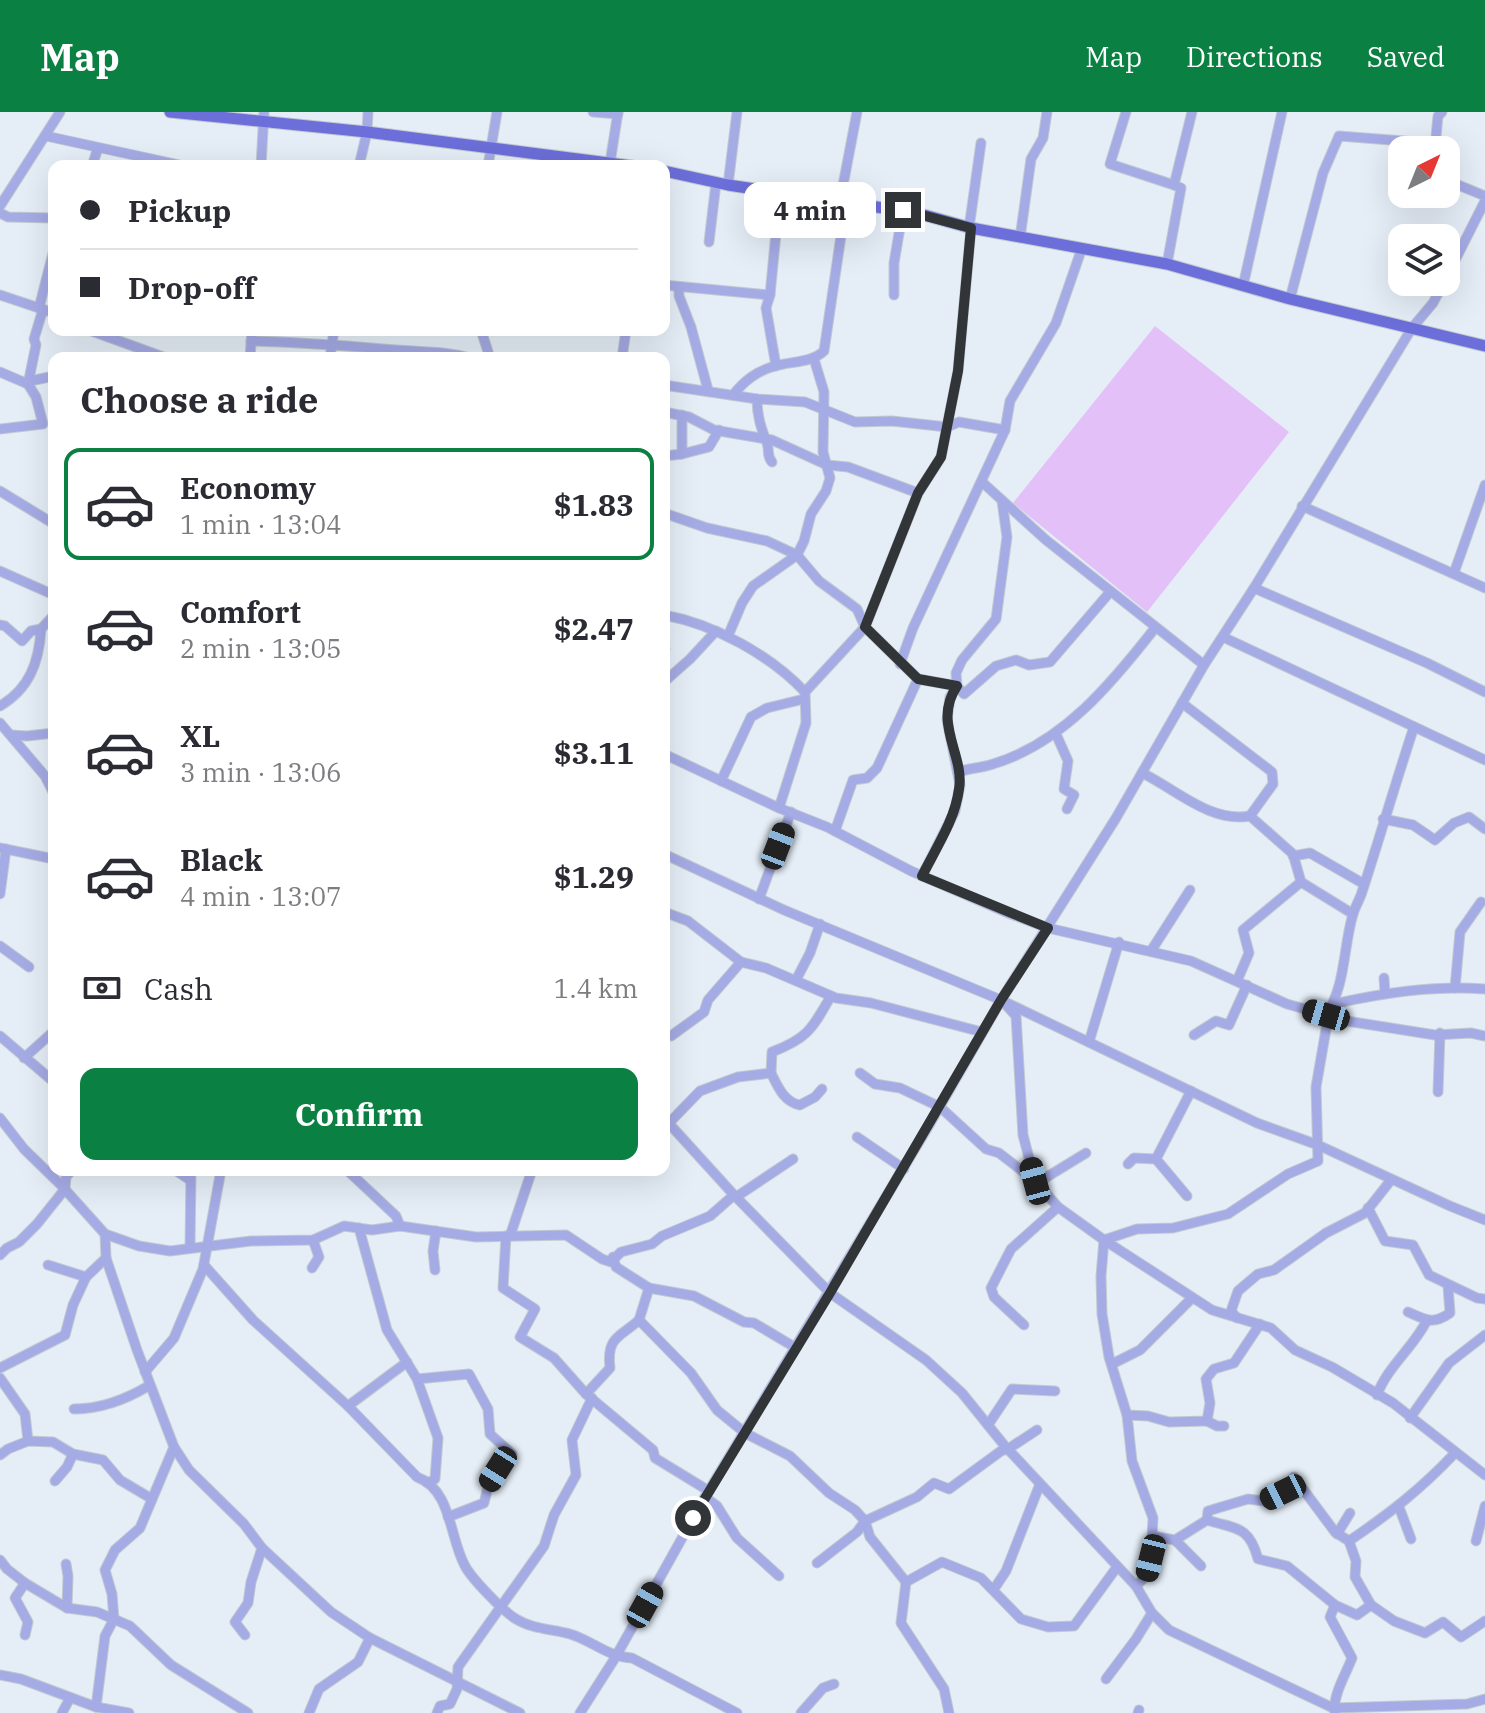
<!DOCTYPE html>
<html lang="en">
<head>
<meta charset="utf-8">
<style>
	:root { --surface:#fff; --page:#f7f7f7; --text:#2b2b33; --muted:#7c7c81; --line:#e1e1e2; --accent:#0b8043 }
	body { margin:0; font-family:"IBM Plex Serif",serif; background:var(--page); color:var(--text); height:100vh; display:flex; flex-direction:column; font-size:30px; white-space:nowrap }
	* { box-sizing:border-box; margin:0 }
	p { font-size:26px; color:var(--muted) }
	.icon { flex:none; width:44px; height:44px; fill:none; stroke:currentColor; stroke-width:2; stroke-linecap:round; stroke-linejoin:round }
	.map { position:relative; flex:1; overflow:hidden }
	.sheet { position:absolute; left:48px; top:240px; width:622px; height:824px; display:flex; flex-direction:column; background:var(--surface); border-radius:16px; box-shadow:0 8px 32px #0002 }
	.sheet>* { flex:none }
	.banner { position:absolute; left:48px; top:48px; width:622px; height:176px; border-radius:16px; box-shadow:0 8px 32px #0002; display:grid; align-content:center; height:176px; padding:0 32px; background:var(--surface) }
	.needle { width:52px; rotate:43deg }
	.controls { position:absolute; left:1388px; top:24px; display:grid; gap:16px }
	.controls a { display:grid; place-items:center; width:72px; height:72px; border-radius:16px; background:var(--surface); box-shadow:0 8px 32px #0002; font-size:40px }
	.end { position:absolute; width:36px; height:36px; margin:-18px; border:10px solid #313538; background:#fff; box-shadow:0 0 0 4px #fff }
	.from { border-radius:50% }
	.bubble { position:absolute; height:56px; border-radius:16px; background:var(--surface); box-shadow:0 8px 32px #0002; font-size:26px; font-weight:700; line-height:56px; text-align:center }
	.car { position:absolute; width:24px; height:48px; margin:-24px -12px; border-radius:10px; box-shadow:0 0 6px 2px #0007; background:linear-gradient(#222 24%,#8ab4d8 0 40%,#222 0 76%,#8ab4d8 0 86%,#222 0) }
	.banner b { display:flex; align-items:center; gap:28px; height:76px; font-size:30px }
	.banner b+b { border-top:2px solid var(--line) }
	.banner i { width:20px; height:20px; background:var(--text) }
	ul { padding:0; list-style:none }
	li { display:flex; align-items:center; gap:24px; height:112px; margin:0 16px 12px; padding:0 16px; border:4px solid transparent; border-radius:16px }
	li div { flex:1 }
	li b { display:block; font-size:30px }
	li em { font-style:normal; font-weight:700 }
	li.active { border-color:var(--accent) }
	li>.icon { width:72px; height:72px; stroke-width:1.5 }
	h2 { padding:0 32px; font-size:36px; line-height:96px }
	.pay { display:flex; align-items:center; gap:20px; height:88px; padding:0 32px; font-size:30px }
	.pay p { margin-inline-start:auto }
	.button { display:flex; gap:16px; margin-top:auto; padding:16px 32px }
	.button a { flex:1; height:92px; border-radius:16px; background:var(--accent); color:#fff; font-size:32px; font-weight:700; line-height:92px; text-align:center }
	header { display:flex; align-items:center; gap:48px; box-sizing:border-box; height:112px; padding:0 40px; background:var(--accent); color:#fff }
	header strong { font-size:38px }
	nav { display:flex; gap:44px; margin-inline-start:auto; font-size:28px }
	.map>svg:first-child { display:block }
	.green { fill:#e3c0f8 }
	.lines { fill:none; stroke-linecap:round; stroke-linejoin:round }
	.minor-casing { stroke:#c1c9d1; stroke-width:11 }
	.major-casing { stroke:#c1c9d1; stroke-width:13 }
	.minor { stroke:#a5abe5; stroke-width:9 }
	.major { stroke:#6c6ed9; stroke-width:11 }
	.route { stroke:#313538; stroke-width:10 }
</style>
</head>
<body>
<header>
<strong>Map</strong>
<nav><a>Map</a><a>Directions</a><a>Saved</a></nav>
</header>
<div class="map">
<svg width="1485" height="1601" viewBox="0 0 1485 1601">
	<rect width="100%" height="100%" fill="#e5eef7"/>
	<path class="green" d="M1155,214L1289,320L1147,500L1013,391Z"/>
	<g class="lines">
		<g class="minor-casing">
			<g id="minor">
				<path d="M593,0L618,2"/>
				<path d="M1126,0L1110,52L1174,73"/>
				<path d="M46,24L184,54"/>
				<path d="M1435,35L1438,4L1442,0"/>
				<path d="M610,51L618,0"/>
				<path d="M92,54L98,36"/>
				<path d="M261,54L264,0"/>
				<path d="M359,54L367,20L368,0"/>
				<path d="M488,54L497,0"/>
				<path d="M1446,68L1485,84"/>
				<path d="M728,73L737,0"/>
				<path d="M840,89L857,0"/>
				<path d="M0,94L60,0"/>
				<path d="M0,101L8,105L54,106"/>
				<path d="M969,116L981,31"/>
				<path d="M1020,126L1031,47L1043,26L1047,0"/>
				<path d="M709,130L716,71"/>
				<path d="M1167,152L1181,76L1174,73L1192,0"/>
				<path d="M1446,166L1485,89"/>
				<path d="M664,173L770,183"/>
				<path d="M1243,174L1282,0"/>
				<path d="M679,175V184L691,215L708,278"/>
				<path d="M0,183L54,201"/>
				<path d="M894,183V151L903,98"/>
				<path d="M1290,187L1323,61L1339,24L1404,29L1435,35V38"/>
				<path d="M39,196L54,137"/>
				<path d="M89,218L166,246"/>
				<path d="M481,218L490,246"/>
				<path d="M251,229C300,230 347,234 396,238C422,240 444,239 470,246"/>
				<path d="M250,246L252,218"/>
				<path d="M330,246L334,218"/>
				<path d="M622,246L626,218"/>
				<path d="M776,254L766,196L770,183L780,80"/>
				<path d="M0,260L28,272"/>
				<path d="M30,269L54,264"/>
				<path d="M664,273L757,287L805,290L855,310L892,309L947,315L959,310L1005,318"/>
				<path d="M733,283C745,268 757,259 775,254C792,249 811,251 824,239L846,90"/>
				<path d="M757,287C757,304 761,316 767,331C770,339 766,343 772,350"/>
				<path d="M664,300L689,305L714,318L772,328L827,353L848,355L918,381"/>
				<path d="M682,303V342L709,335L719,318"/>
				<path d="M0,317L43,312L36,285L28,272L36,233L34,227L43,197"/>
				<path d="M664,344L682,342"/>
				<path d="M982,370L1046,428L1204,553"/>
				<path d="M0,379L54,412"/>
				<path d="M1302,394L1485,476"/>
				<path d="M664,401L707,416L767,429L797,443L819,469L857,497L865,515L918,567L877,656L867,666L853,668L835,719"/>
				<path d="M0,459L54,483"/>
				<path d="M1454,461L1485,373"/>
				<path d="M1254,476L1427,551L1485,580"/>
				<path d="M664,503C714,512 770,543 805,580"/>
				<path d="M0,513L5,514L22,529L31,519L41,517"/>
				<path d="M728,524L742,491L753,474L797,443L804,429L811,402L826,379L830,366L823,340L824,280L814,247"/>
				<path d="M1223,525L1485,648"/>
				<path d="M664,536L665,537"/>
				<path d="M900,552L913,516L1005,318L1010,289L1056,211L1082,136"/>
				<path d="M918,567L957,574L964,582L996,554L1016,548L1029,553L1050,550L1110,480"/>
				<path d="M664,570L690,547L716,519"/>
				<path d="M1182,591L1272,660L1273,672L1250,704L1293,742L1301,770"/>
				<path d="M0,594C29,577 39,551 41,517L54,503"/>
				<path d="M0,611L45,664L54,682"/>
				<path d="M1056,622L1068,649L1064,677L1074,683L1067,697"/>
				<path d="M11,623L27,624L54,621"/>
				<path d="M664,642L779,696L827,715L911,759L1008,801L1048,816L1191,849L1287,892L1326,903L1328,906L1316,975L1318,1049L1288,1062L1228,1102L1173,1116L1137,1117L1104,1128"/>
				<path d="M958,660C969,656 982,656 993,652C1063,631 1112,571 1155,516"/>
				<path d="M1142,661C1176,677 1210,711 1250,704"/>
				<path d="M721,669L751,605L767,596L804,587"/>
				<path d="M779,696L806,611L805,580L865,515L918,381L941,345L958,259L971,116"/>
				<path d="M1383,707L1413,713L1435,728L1454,711L1469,705L1485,717"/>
				<path d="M0,736L54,747"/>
				<path d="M664,742L784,798L1001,888L1257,1011L1318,1033L1450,1094L1485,1108"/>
				<path d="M1293,744L1310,741L1364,772"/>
				<path d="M922,764L955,699L960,673L947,608L950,585L957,574L956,561L962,548L996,507L1007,425L1002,389"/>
				<path d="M0,782L6,737"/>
				<path d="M759,787L791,700"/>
				<path d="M54,800V804"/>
				<path d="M664,800L688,809L741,850L766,856L836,886L871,891L982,920"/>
				<path d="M0,834L29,855"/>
				<path d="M1151,839L1190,778"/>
				<path d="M1384,866L1385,881"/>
				<path d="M796,868L810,841L820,812"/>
				<path d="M1237,869L1249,841L1243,818L1301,770L1353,802"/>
				<path d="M1455,876L1460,820L1481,790"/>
				<path d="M1333,892C1383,881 1434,873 1485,877"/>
				<path d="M1006,893L1016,904L1023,1023L1035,1069L1058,1095L1104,1128L1212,1198L1271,1216L1295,1238L1332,1255L1393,1291L1485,1363"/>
				<path d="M1326,903C1346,873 1343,836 1353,802C1355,795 1360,787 1362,780C1380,725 1396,669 1414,615"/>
				<path d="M1328,906L1435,923L1471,921L1485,924"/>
				<path d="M1194,923L1216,909L1229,913L1247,873"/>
				<path d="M0,924L54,970"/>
				<path d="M671,924L704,900L708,888L741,850"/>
				<path d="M1089,930L1119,830"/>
				<path d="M24,946L54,919"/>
				<path d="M771,961C778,975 784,990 800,993L815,985L822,977"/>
				<path d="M860,961L875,972L900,976L940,995L986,1037L999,1041L1034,1068"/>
				<path d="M1438,980L1440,921"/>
				<path d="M0,1006L24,1037L61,1073L105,1122L139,1134L170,1139L251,1129L313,1128L344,1114L372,1118L400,1114L476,1125L566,1123L602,1147L611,1150L621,1140L652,1132L662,1124L710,1104L734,1083"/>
				<path d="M664,1006L734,1083L830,1181L926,1248L962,1281L1004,1333L1136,1474L1152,1501L1169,1518L1333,1596L1467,1592L1485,1587"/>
				<path d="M668,1012L700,979L738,965L771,961L772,940C808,926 812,917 831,884"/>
				<path d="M857,1025L904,1057"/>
				<path d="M1128,1052L1134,1046L1156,1047"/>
				<path d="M175,1058L190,1068"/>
				<path d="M347,1058L396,1104L400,1114"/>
				<path d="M1037,1071L1086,1041"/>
				<path d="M1187,1084L1156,1047L1191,979"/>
				<path d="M736,1085L793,1047"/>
				<path d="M1368,1096L1385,1129L1413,1133L1429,1163L1477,1186L1485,1187"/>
				<path d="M359,1116L387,1218L417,1267L438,1326L435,1367L430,1370"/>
				<path d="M105,1122L106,1146L137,1238L174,1335L189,1358L244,1412L262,1436L331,1500L370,1526L520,1601"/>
				<path d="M506,1124L503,1176L535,1197L520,1225L554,1246L586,1282L653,1338L655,1346L709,1379"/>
				<path d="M510,1124L532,1058"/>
				<path d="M1104,1128L1101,1164L1102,1202L1109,1245L1127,1303L1132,1349L1153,1406L1151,1446L1147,1463L1136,1474"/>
				<path d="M190,1136L191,1058"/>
				<path d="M0,1143L7,1136L19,1130L37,1112L65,1077L66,1065L72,1058"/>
				<path d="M613,1145L616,1155L649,1176L694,1184L744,1210L754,1211L796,1236"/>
				<path d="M48,1153L86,1165"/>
				<path d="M204,1153L253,1208L348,1294L417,1365C452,1378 449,1425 465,1454C472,1467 503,1499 516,1507C532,1517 552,1517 570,1522C593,1529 608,1545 632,1546L737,1601"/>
				<path d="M312,1156L319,1145L313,1128"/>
				<path d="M435,1158L433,1139L436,1119"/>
				<path d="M649,1176L639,1208L691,1261L717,1298L745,1321L790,1344L829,1381L855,1398L865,1409L870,1425L906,1470"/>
				<path d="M1408,1200C1426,1208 1433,1213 1450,1201L1448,1174"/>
				<path d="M1237,1206L1231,1199L1238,1179L1258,1162L1274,1158L1326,1121L1365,1101L1391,1068"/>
				<path d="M1024,1213L994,1185L991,1176L1011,1137L1058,1095"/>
				<path d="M1112,1252L1140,1238L1192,1186"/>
				<path d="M0,1256L65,1223L73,1193L86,1165L106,1146"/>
				<path d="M145,1260L174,1226L203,1157L221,1058"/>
				<path d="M0,1266L25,1302L28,1329"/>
				<path d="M417,1267L469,1262L488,1297L490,1322L512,1342L489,1371L484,1391L448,1405"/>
				<path d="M586,1282L610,1256C606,1224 621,1225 639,1208"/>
				<path d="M1377,1283C1387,1255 1414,1235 1427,1208"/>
				<path d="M348,1294L407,1250"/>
				<path d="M74,1297C101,1297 127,1287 150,1273"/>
				<path d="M1127,1303L1148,1304L1169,1310L1207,1309L1210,1291L1206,1267L1214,1257L1234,1251L1260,1212"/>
				<path d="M1410,1306L1449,1251L1485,1223"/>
				<path d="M1207,1309L1217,1314H1224"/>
				<path d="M988,1313L1012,1277L1055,1279"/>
				<path d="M1455,1341C1421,1377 1389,1402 1349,1429L1356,1449L1355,1465L1371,1493L1394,1509L1425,1521L1443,1510L1461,1525L1485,1509"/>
				<path d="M0,1343L8,1337L28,1329L53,1330L73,1342L103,1348L120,1368L152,1387"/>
				<path d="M55,1369L67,1355L73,1342"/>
				<path d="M705,1385L717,1394L737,1426L779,1464"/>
				<path d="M1399,1395L1411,1427"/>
				<path d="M1207,1408C1235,1417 1249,1413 1258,1447L1287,1454L1335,1493L1357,1503L1371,1493"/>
				<path d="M1337,1422L1350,1401"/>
				<path d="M1152,1424L1175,1428L1207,1408L1208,1399L1248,1387L1264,1389L1283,1380L1294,1365L1335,1420L1349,1429"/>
				<path d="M1175,1428L1201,1454"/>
				<path d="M1476,1429L1485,1394"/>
				<path d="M0,1448L7,1457L25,1471L67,1496L97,1500L130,1514L171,1553L248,1601"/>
				<path d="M817,1451L857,1420L865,1409L917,1385L934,1371L949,1377L1001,1339L1008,1337L1037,1318"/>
				<path d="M66,1452L68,1464L67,1496"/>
				<path d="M25,1471L15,1486L28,1510L25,1523"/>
				<path d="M994,1477L1006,1459L1040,1372"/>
				<path d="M245,1523L235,1510L248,1491L251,1470L262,1436"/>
				<path d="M0,1563L21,1567L96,1595L129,1601"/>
				<path d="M1106,1567L1136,1527L1152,1501"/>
				<path d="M96,1595L105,1524L114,1507L112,1482L105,1458L115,1438L140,1416L174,1335"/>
				<path d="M62,1601L70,1586"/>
				<path d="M309,1601L319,1577L358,1550L370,1526"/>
				<path d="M437,1601L440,1594L450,1592L457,1577L458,1555L544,1434L554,1403L576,1363L572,1328L592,1286"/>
				<path d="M580,1601L615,1546L705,1385L928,1015L1001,888L1116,706L1204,553L1254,476L1412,216L1433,191L1444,170"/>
				<path d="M801,1601L823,1576L834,1572"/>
				<path d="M949,1601L944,1577L901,1511L906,1470L942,1450L981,1466L1021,1507L1048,1515L1074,1514L1117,1455"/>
				<path d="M1138,1601L1139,1598"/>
				<path d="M1335,1601C1332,1584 1346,1562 1352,1546L1330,1505L1335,1493"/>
			</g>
		</g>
		<g class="major-casing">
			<g id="major">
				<path d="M170,0L367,20L632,54"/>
				<path d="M664,59L728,73L917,101L971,116L1167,152L1290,187L1485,234"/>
			</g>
		</g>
		<use href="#minor" class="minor"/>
		<use href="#major" class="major"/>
	</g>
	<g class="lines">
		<path class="route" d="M693,1406L830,1181L1001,888L1048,816L922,764C936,736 955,708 959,677C965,643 932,611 957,574L918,567L865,515L918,381L941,345L958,259L971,116L903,98"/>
	</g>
</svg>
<div class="controls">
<a><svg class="needle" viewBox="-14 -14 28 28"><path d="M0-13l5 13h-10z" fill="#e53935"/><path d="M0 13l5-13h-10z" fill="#7c7c81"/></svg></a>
<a><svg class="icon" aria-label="layers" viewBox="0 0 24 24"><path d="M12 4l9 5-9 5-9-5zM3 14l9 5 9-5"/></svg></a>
</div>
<i class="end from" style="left:693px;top:1406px"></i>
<i class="end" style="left:903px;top:98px"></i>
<div class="bubble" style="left:744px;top:70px;width:132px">4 min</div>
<i class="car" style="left:778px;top:734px;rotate:21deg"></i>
<i class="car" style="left:1326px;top:903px;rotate:286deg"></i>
<i class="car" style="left:1035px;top:1069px;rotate:345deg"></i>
<i class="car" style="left:498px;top:1357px;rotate:212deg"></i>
<i class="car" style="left:1283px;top:1380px;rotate:244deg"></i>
<i class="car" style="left:1151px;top:1446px;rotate:194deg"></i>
<i class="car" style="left:645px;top:1493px;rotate:29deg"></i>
<div class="banner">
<b><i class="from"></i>Pickup</b>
<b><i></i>Drop-off</b>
</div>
<section class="sheet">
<h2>Choose a ride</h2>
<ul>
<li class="active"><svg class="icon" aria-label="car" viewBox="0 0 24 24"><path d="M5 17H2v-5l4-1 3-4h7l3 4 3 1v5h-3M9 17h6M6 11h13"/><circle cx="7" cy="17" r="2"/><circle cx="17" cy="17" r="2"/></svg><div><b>Economy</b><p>1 min · 13:04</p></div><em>$1.83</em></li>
<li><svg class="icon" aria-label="car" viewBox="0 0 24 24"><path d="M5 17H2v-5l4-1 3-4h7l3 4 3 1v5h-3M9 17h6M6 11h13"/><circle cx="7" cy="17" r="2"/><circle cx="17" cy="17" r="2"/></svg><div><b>Comfort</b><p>2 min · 13:05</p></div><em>$2.47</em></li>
<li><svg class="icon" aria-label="car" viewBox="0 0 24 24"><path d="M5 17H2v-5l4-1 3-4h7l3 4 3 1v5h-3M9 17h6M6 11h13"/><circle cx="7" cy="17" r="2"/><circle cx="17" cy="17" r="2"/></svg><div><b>XL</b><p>3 min · 13:06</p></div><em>$3.11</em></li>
<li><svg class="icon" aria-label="car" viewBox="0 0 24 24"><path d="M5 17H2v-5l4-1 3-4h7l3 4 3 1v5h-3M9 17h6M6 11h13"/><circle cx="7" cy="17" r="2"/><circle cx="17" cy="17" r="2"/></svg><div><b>Black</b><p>4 min · 13:07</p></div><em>$1.29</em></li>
</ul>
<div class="pay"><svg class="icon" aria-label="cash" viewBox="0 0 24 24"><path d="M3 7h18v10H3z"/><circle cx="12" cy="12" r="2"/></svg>Cash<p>1.4 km</p></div>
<div class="button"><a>Confirm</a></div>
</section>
</div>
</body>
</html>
